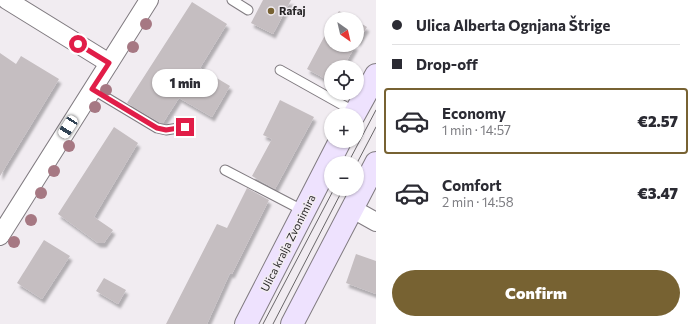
<!DOCTYPE html>
<html lang="en">
<head>
<meta charset="utf-8">
<style>
	:root { --surface:#fff; --page:#f2f2f3; --text:#2b2b33; --muted:#7c7c81; --line:#e1e1e2; --accent:#776232 }
	body { margin:0; font-family:Commissioner,sans-serif; background:var(--page); color:var(--text); height:100vh; display:flex; flex-direction:column; font-size:15px; white-space:nowrap }
	* { box-sizing:border-box; margin:0 }
	p { font-size:13px; color:var(--muted) }
	.icon { flex:none; width:22px; height:22px; fill:none; stroke:currentColor; stroke-width:2; stroke-linecap:round; stroke-linejoin:round }
	.map { position:relative; flex:1; overflow:hidden }
	.details { display:flex; flex-direction:column; background:var(--surface); width:320px }
	.details>* { flex:none }
	.banner { display:grid; align-content:center; height:88px; padding:0 16px; background:var(--surface) }
	.needle { width:26px; rotate:146deg }
	.tools { position:absolute; left:324px; top:12px; display:grid; gap:8px }
	.tools a { display:grid; place-items:center; width:40px; height:40px; border-radius:50%; background:var(--surface); box-shadow:0 1px 3px #0004; font-size:20px }
	.end { position:absolute; width:18px; height:18px; margin:-9px; border:5px solid #e11d48; background:#fff; box-shadow:0 0 0 2px #fff }
	.from { border-radius:50% }
	.bubble { position:absolute; height:28px; border-radius:14px; background:var(--surface); box-shadow:0 1px 3px #0004; font-size:13px; font-weight:800; line-height:28px; text-align:center }
	.car { position:absolute; width:12px; height:24px; margin:-12px -6px; border-radius:5px; box-shadow:0 0 3px 1px #0007; background:linear-gradient(#fff 24%,#345 0 40%,#fff 0 76%,#345 0 86%,#fff 0) }
	.banner b { display:flex; align-items:center; gap:14px; height:38px; font-size:15px }
	.banner b+b { border-top:1px solid var(--line) }
	.banner i { width:10px; height:10px; background:var(--text) }
	ul { padding:0; list-style:none }
	li { display:flex; align-items:center; gap:12px; height:66px; margin:0 8px 6px; padding:0 8px; border:2px solid transparent; border-radius:4px }
	li div { flex:1 }
	li b { display:block; font-size:15px }
	li em { font-style:normal; font-weight:800 }
	li.on { border-color:var(--accent) }
	li>.icon { width:36px; height:36px; stroke-width:1.5 }
	.primary-button { display:flex; gap:8px; margin-top:auto; padding:8px 16px }
	.primary-button a { flex:1; height:46px; border-radius:24px; background:var(--accent); color:#fff; font-size:16px; font-weight:800; line-height:46px; text-align:center }
	main { display:flex; flex:1; min-height:0 }
	.map>svg:first-child { display:block }
	.building { fill:#c5bec1; filter:url(#shadow) }
	.lines { fill:none; stroke-linecap:round; stroke-linejoin:round }
	.service-casing { stroke:#807b80; stroke-width:11 }
	.minor-casing { stroke:#807b80; stroke-width:20 }
	.secondary-casing { stroke:#807b80; stroke-width:24 }
	.service { stroke:#fff; stroke-width:9 }
	.minor { stroke:#fff; stroke-width:18 }
	.secondary { stroke:#eee2fe; stroke-width:22 }
	.tram { stroke:#696669; stroke-width:1 }
	.tree { fill:#a67883 }
	.route { stroke:#e11d48; stroke-width:5 }
	.poi-dot { fill:#776232; stroke:#f1ecf1; stroke-width:1.5 }
	.labels { text-anchor:middle; stroke-width:3; stroke-linejoin:round; paint-order:stroke }
	.poi-label { font-size:11px; font-weight:bold; fill:#252325; stroke:#f1ecf1; text-anchor:start }
	.street-label { font-size:11px; fill:#252325; stroke:#f1ecf1 }
</style>
</head>
<body>
<main>
<div class="map">
<svg width="376" height="324" viewBox="0 0 376 324">
	<defs>
		<filter id="shadow"><feDropShadow dx="2.5" dy="4.5" stdDeviation="1" flood-color="#0004"/></filter>
	</defs>
	<rect width="100%" height="100%" fill="#f1ecf1"/>
	<g class="building">
		<path d="M263,0H291L273,34L251,23Z"/>
		<path d="M192,2L227,24L200,68L230,86L212,117L179,98L163,123L159,122L127,103Z"/>
		<path d="M339,11L353,19H334Z"/>
		<path d="M357,21L367,27L357,43Z"/>
		<path d="M331,24V45H356L343,67H331V82L307,69Z"/>
		<path d="M0,53L16,64L21,56L59,79L0,176Z"/>
		<path d="M280,100L314,117L275,189L252,176L272,139L263,135Z"/>
		<path d="M114,127L138,143L94,217L113,230L104,243H98L58,214Z"/>
		<path d="M247,188L269,200L232,274L230,273L207,324H166L217,224L227,228Z"/>
		<path d="M44,240L70,256L42,299L17,283Z"/>
		<path d="M356,254L376,261V294L346,283Z"/>
		<path d="M104,278L126,290L118,304L96,291Z"/>
	</g>
	<g class="lines">
		<g class="service-casing">
			<g id="service">
				<path d="M232,0L248,10"/>
				<path d="M280,70L355,112"/>
				<path d="M92,89L157,128L166,130L185,127"/>
				<path d="M225,170L304,211"/>
			</g>
		</g>
		<g class="minor-casing">
			<g id="minor">
				<path d="M7,0L109,63"/>
				<path d="M351,208L376,222"/>
				<path d="M0,236L149,0"/>
			</g>
		</g>
		<g class="secondary-casing">
			<g id="secondary">
				<path d="M354,115L376,75"/>
				<path d="M246,324L340,141"/>
				<path d="M292,324L376,163"/>
			</g>
		</g>
		<use href="#service" class="service"/>
		<use href="#minor" class="minor"/>
		<use href="#secondary" class="secondary"/>
		<g class="tram">
			<path d="M348,163L376,110"/>
			<path d="M357,163L376,127"/>
			<path d="M263,324L334,189"/>
			<path d="M273,324L343,189"/>
		</g>
	</g>
	<g class="tree">
		<circle cx="146" cy="24" r="6"/>
		<circle cx="133" cy="47" r="6"/>
		<circle cx="106" cy="90" r="6"/>
		<circle cx="95" cy="107" r="6"/>
		<circle cx="69" cy="146" r="6"/>
		<circle cx="54" cy="171" r="6"/>
		<circle cx="41" cy="193" r="6"/>
		<circle cx="31" cy="220" r="6"/>
		<circle cx="14" cy="242" r="6"/>
	</g>
	<g class="lines">
		<path class="route" d="M78,44L109,63L92,89L157,128L166,130L185,127"/>
	</g>
	<circle class="poi-dot" cx="271" cy="11" r="4"/>
	<g class="labels">
		<g class="poi-label">
			<text x="279" y="15">Rafaj</text>
		</g>
		<g class="street-label">
			<text transform="translate(288 243) rotate(-63)" y="4">Ulica kralja Zvonimira</text>
		</g>
	</g>
</svg>
<div class="tools">
<a><svg class="needle" viewBox="-14 -14 28 28"><path d="M0-13l5 13h-10z" fill="#e53935"/><path d="M0 13l5-13h-10z" fill="#7c7c81"/></svg></a>
<a><svg class="icon" aria-label="locate" viewBox="0 0 24 24"><circle cx="12" cy="12" r="6"/><path d="M12 2v4M12 18v4M2 12h4M18 12h4"/></svg></a>
<a>+</a>
<a>−</a>
</div>
<i class="end from" style="left:78px;top:44px"></i>
<i class="end" style="left:185px;top:127px"></i>
<div class="bubble" style="left:152px;top:69px;width:66px">1 min</div>
<i class="car" style="left:68px;top:127px;rotate:213deg"></i>
</div>
<section class="details">
<div class="banner">
<b><i class="from"></i>Ulica Alberta Ognjana Štrige</b>
<b><i></i>Drop-off</b>
</div>
<ul>
<li class="on"><svg class="icon" aria-label="car" viewBox="0 0 24 24"><path d="M5 17H2v-5l4-1 3-4h7l3 4 3 1v5h-3M9 17h6M6 11h13"/><circle cx="7" cy="17" r="2"/><circle cx="17" cy="17" r="2"/></svg><div><b>Economy</b><p>1 min · 14:57</p></div><em>€2.57</em></li>
<li><svg class="icon" aria-label="car" viewBox="0 0 24 24"><path d="M5 17H2v-5l4-1 3-4h7l3 4 3 1v5h-3M9 17h6M6 11h13"/><circle cx="7" cy="17" r="2"/><circle cx="17" cy="17" r="2"/></svg><div><b>Comfort</b><p>2 min · 14:58</p></div><em>€3.47</em></li>
</ul>
<div class="primary-button"><a>Confirm</a></div>
</section>
</main>
</body>
</html>
